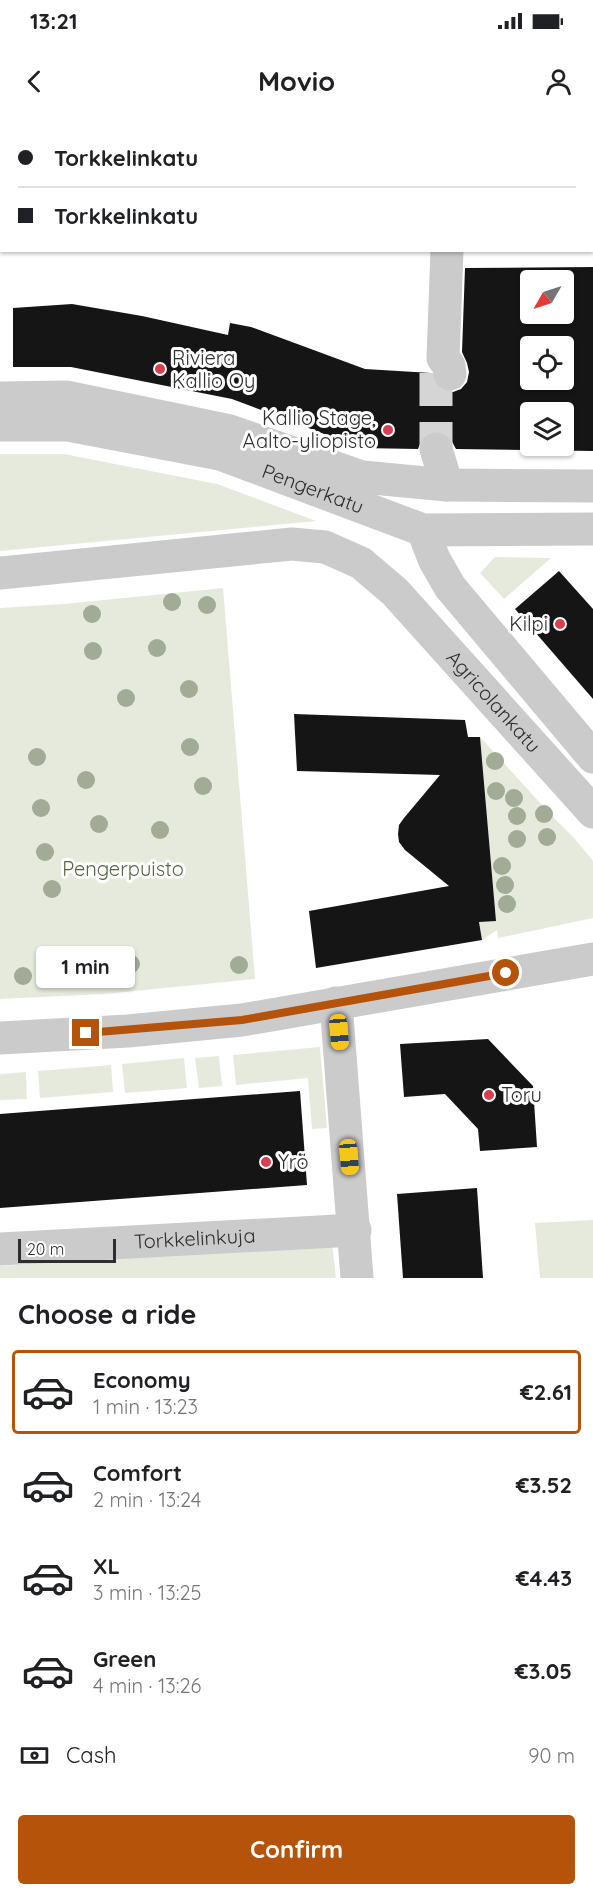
<!DOCTYPE html>
<html lang="en">
<head>
<meta charset="utf-8">
<style>
	:root { --surface:#fff; --page:#f6f6f6; --text:#202124; --muted:#757577; --line:#e0e0e0; --accent:#b45309 }
	body { margin:0; font-family:Quicksand,sans-serif; background:var(--page); color:var(--text); height:100vh; display:flex; flex-direction:column; font-size:22px; white-space:nowrap }
	* { box-sizing:border-box; margin:0 }
	p { font-size:20px; color:var(--muted) }
	.icon { flex:none; width:33px; height:33px; fill:none; stroke:currentColor; stroke-width:2; stroke-linecap:round; stroke-linejoin:round }
	.map { position:relative; height:1158px; overflow:hidden }
	.details { display:flex; flex-direction:column; background:var(--surface); flex:1 }
	.details>* { flex:none }
	.hud { position:absolute; left:0px; top:0px; width:594px; height:132px; box-shadow:0 2px 4px #0004; display:grid; align-content:center; height:132px; padding:0 18px; background:var(--surface) }
	.needle { width:39px; rotate:231deg }
	.tools { position:absolute; left:520px; top:150px; display:grid; gap:12px }
	.tools a { display:grid; place-items:center; width:54px; height:54px; border-radius:6px; background:var(--surface); box-shadow:0 2px 4px #0004; font-size:30px }
	.scale { position:absolute; left:18px; bottom:15px; width:98px; box-sizing:border-box; padding-left:6px; border:3px solid #2e2e2e; border-top:0; font-size:16px; line-height:21px; white-space:nowrap; color:#2e2e2e; -webkit-text-stroke:4px #fff; paint-order:stroke }
	.end { position:absolute; width:27px; height:27px; margin:-14px; border:8px solid #b45309; background:#fff; box-shadow:0 0 0 3px #fff }
	.from { border-radius:50% }
	.bubble { position:absolute; height:42px; border-radius:6px; background:var(--surface); box-shadow:0 2px 4px #0004; font-size:20px; font-weight:800; line-height:42px; text-align:center }
	.car { position:absolute; width:18px; height:36px; margin:-18px -9px; border-radius:8px; box-shadow:0 0 4px 2px #0007; background:linear-gradient(#f5c518 24%,#345 0 40%,#f5c518 0 76%,#345 0 86%,#f5c518 0) }
	.hud b { display:flex; align-items:center; gap:21px; height:57px; font-size:22px }
	.hud b+b { border-top:2px solid var(--line) }
	.hud i { width:15px; height:15px; background:var(--text) }
	ul { padding:0; list-style:none }
	li { display:flex; align-items:center; gap:18px; height:84px; margin:0 12px 9px; padding:0 6px; border:3px solid transparent; border-radius:6px }
	li div { flex:1 }
	li b { display:block; font-size:22px }
	li em { font-style:normal; font-weight:800 }
	li.current { border-color:var(--accent) }
	li>.icon { width:54px; height:54px; stroke-width:1.5 }
	h2 { padding:0 18px; font-size:27px; line-height:72px }
	.pay { display:flex; align-items:center; gap:15px; height:66px; padding:0 18px; font-size:22px }
	.pay p { margin-inline-start:auto }
	.primary-button { display:flex; gap:12px; margin-top:auto; padding:12px 18px }
	.primary-button a { flex:1; height:69px; border-radius:6px; background:var(--accent); color:#fff; font-size:24px; font-weight:800; line-height:69px; text-align:center }
	.status { display:flex; justify-content:space-between; align-items:center; height:42px; padding:0 30px; background:var(--surface); direction:ltr }
	.status svg { height:16px; fill:currentColor }
	header { display:flex; justify-content:space-between; align-items:center; height:78px; padding:0 18px; background:var(--surface); font-size:27px; font-weight:800 }
	.map>svg:first-child { display:block }
	.green { fill:#e5eadd }
	.building { fill:#151515; fill-rule:evenodd }
	.lines { fill:none; stroke-linecap:round; stroke-linejoin:round }
	.minor-tunnel { stroke:#d5d5d5; stroke-width:33; stroke-dasharray:33 16; stroke-linecap:butt }
	.minor { stroke:#cbcbcb; stroke-width:33 }
	.tree { fill:#a1ab95 }
	.route { stroke:#b45309; stroke-width:8 }
	.poi-dot { fill:#d73e52; stroke:#fff; stroke-width:2 }
	.labels { text-anchor:middle; stroke-width:6; stroke-linejoin:round; paint-order:stroke }
	.poi-label { font-size:20px; fill:#2e2e2e; stroke:#fff; text-anchor:start }
	.street-label { font-size:20px; fill:#2e2e2e; stroke:#fff }
	.park-label { font-size:20px; fill:#54663f; stroke:#fff }
</style>
</head>
<body>
<div class="status"><b>13:21</b><svg viewBox="0 0 49 12"><path d="M0 12V9h3v3zM5 12V6h3v6zM10 12V3h3v9zM15 12V0h3v12zM26 1h20v11H26zM47 4h2v5h-2z"/></svg></div>
<header><svg class="icon" aria-label="back" viewBox="0 0 24 24"><path d="M15 5l-7 7 7 7"/></svg>Movio<svg class="icon" aria-label="person" viewBox="0 0 24 24"><circle cx="12" cy="8" r="4"/><path d="M4 21q1-7 8-7t8 7"/></svg></header>
<div class="map">
<svg width="593" height="1158" viewBox="0 0 593 1158">
	<rect width="100%" height="100%" fill="#fff"/>
	<g class="green">
		<path d="M0,334H64L217,364L316,401L0,431Z"/>
		<path d="M495,437L551,438L504,479L480,453Z"/>
		<path d="M223,468L255,859L105,874L0,879V488L64,484Z"/>
		<path d="M480,617L552,696L575,719L593,741V798L498,818L497,810L482,820L479,802L496,800Z"/>
		<path d="M320,927L327,1008L312,1009L308,958L236,965L233,935Z"/>
		<path d="M219,936L222,966L199,968L195,938Z"/>
		<path d="M184,938L187,968L125,973L122,944Z"/>
		<path d="M111,945L113,972L40,978L38,951Z"/>
		<path d="M26,952L27,979L0,980V954Z"/>
		<path d="M593,1100V1158H540L535,1103Z"/>
		<path d="M332,1123L336,1158H0V1146Z"/>
	</g>
	<g class="building">
		<path d="M593,147V331L456,329L449,316L440,311H431L423,316L418,329L361,328L232,279L71,247H13V188L72,184L142,196L228,215L230,203L251,207L365,249L431,253L435,266L443,271L453,272L461,269L467,262L469,252L467,243L462,232L465,148ZM531,160H564V194H531ZM531,226H564V260H531ZM531,292H564V326H531Z"/>
		<path d="M559,451L593,489V579L515,489Z"/>
		<path d="M294,594L465,600L468,617H480L496,801L479,802L482,820L316,848L309,791L449,766L405,730L399,722L398,714L399,705L404,698L440,655L297,651Z"/>
		<path d="M488,919L533,966L537,1027L480,1031L478,1009L445,974L404,977L400,924Z"/>
		<path d="M300,971L307,1065L0,1088V994Z"/>
		<path d="M477,1068L483,1158H403L397,1074Z"/>
	</g>
	<g class="lines">
		<path class="minor-tunnel" d="M436,253V329"/>
		<g class="minor">
			<path d="M592,115H593"/>
			<path d="M447,130L443,238L449,246L450,254"/>
			<path d="M0,278L66,277L230,311L362,357L447,365L593,366"/>
			<path id="s1" d="M0,305H68L220,334L423,410L593,409"/>
			<path d="M436,329L447,365"/>
			<path d="M423,410L434,439L450,467L593,637"/>
			<path id="s2" d="M0,453L292,424L325,427L361,443L395,472L593,692"/>
			<path d="M336,883L357,1158"/>
			<path d="M0,918L128,911L242,900L593,839"/>
			<path id="s3" d="M0,1129L355,1110"/>
		</g>
	</g>
	<g class="tree">
		<circle cx="172" cy="482" r="9"/>
		<circle cx="207" cy="485" r="9"/>
		<circle cx="92" cy="494" r="9"/>
		<circle cx="157" cy="528" r="9"/>
		<circle cx="93" cy="531" r="9"/>
		<circle cx="189" cy="569" r="9"/>
		<circle cx="126" cy="578" r="9"/>
		<circle cx="190" cy="627" r="9"/>
		<circle cx="37" cy="637" r="9"/>
		<circle cx="495" cy="641" r="9"/>
		<circle cx="86" cy="660" r="9"/>
		<circle cx="203" cy="666" r="9"/>
		<circle cx="496" cy="671" r="9"/>
		<circle cx="514" cy="678" r="9"/>
		<circle cx="41" cy="688" r="9"/>
		<circle cx="544" cy="694" r="9"/>
		<circle cx="517" cy="696" r="9"/>
		<circle cx="99" cy="704" r="9"/>
		<circle cx="160" cy="710" r="9"/>
		<circle cx="547" cy="717" r="9"/>
		<circle cx="517" cy="719" r="9"/>
		<circle cx="45" cy="732" r="9"/>
		<circle cx="502" cy="746" r="9"/>
		<circle cx="505" cy="765" r="9"/>
		<circle cx="52" cy="769" r="9"/>
		<circle cx="507" cy="784" r="9"/>
		<circle cx="131" cy="844" r="9"/>
		<circle cx="239" cy="845" r="9"/>
		<circle cx="23" cy="856" r="9"/>
	</g>
	<g class="lines">
		<path class="route" d="M86,913L242,900L506,853"/>
	</g>
	<g class="poi-dot">
		<circle cx="160" cy="249" r="6"/>
		<circle cx="388" cy="310" r="6"/>
		<circle cx="560" cy="504" r="6"/>
		<circle cx="489" cy="975" r="6"/>
		<circle cx="266" cy="1042" r="6"/>
	</g>
	<g class="labels">
		<g class="poi-label">
			<text x="172" y="245">Riviera<tspan x="172" dy="23">Kallio Oy</tspan></text>
			<text x="376" y="305" text-anchor="end">Kallio Stage,<tspan x="376" dy="23">Aalto-yliopisto</tspan></text>
			<text x="548" y="511" text-anchor="end">Kilpi</text>
			<text x="501" y="982">Toru</text>
			<text x="278" y="1049">Yrö</text>
		</g>
		<g class="street-label">
			<text dy="7" stroke="none"><textPath href="#s1" startOffset="322">Pengerkatu</textPath></text>
			<text dy="7" stroke="none"><textPath href="#s2" startOffset="558">Agricolankatu</textPath></text>
			<text dy="7" stroke="none"><textPath href="#s3" startOffset="195">Torkkelinkuja</textPath></text>
		</g>
		<g class="park-label">
			<text x="123" y="756">Pengerpuisto</text>
		</g>
	</g>
</svg>
<div class="tools">
<a><svg class="needle" viewBox="-14 -14 28 28"><path d="M0-13l5 13h-10z" fill="#e53935"/><path d="M0 13l5-13h-10z" fill="#757577"/></svg></a>
<a><svg class="icon" aria-label="locate" viewBox="0 0 24 24"><circle cx="12" cy="12" r="6"/><path d="M12 2v4M12 18v4M2 12h4M18 12h4"/></svg></a>
<a><svg class="icon" aria-label="layers" viewBox="0 0 24 24"><path d="M12 4l9 5-9 5-9-5zM3 14l9 5 9-5"/></svg></a>
</div>
<div class="scale">20 m</div>
<i class="end from" style="left:506px;top:853px"></i>
<i class="end" style="left:86px;top:913px"></i>
<div class="bubble" style="left:36px;top:826px;width:99px">1 min</div>
<i class="car" style="left:339px;top:912px;rotate:175deg"></i>
<i class="car" style="left:349px;top:1037px;rotate:175deg"></i>
<div class="hud">
<b><i class="from"></i>Torkkelinkatu</b>
<b><i></i>Torkkelinkatu</b>
</div>
</div>
<section class="details">
<h2>Choose a ride</h2>
<ul>
<li class="current"><svg class="icon" aria-label="car" viewBox="0 0 24 24"><path d="M5 17H2v-5l4-1 3-4h7l3 4 3 1v5h-3M9 17h6M6 11h13"/><circle cx="7" cy="17" r="2"/><circle cx="17" cy="17" r="2"/></svg><div><b>Economy</b><p>1 min · 13:23</p></div><em>€2.61</em></li>
<li><svg class="icon" aria-label="car" viewBox="0 0 24 24"><path d="M5 17H2v-5l4-1 3-4h7l3 4 3 1v5h-3M9 17h6M6 11h13"/><circle cx="7" cy="17" r="2"/><circle cx="17" cy="17" r="2"/></svg><div><b>Comfort</b><p>2 min · 13:24</p></div><em>€3.52</em></li>
<li><svg class="icon" aria-label="car" viewBox="0 0 24 24"><path d="M5 17H2v-5l4-1 3-4h7l3 4 3 1v5h-3M9 17h6M6 11h13"/><circle cx="7" cy="17" r="2"/><circle cx="17" cy="17" r="2"/></svg><div><b>XL</b><p>3 min · 13:25</p></div><em>€4.43</em></li>
<li><svg class="icon" aria-label="car" viewBox="0 0 24 24"><path d="M5 17H2v-5l4-1 3-4h7l3 4 3 1v5h-3M9 17h6M6 11h13"/><circle cx="7" cy="17" r="2"/><circle cx="17" cy="17" r="2"/></svg><div><b>Green</b><p>4 min · 13:26</p></div><em>€3.05</em></li>
</ul>
<div class="pay"><svg class="icon" aria-label="cash" viewBox="0 0 24 24"><path d="M3 7h18v10H3z"/><circle cx="12" cy="12" r="2"/></svg>Cash<p>90 m</p></div>
<div class="primary-button"><a>Confirm</a></div>
</section>
</body>
</html>
